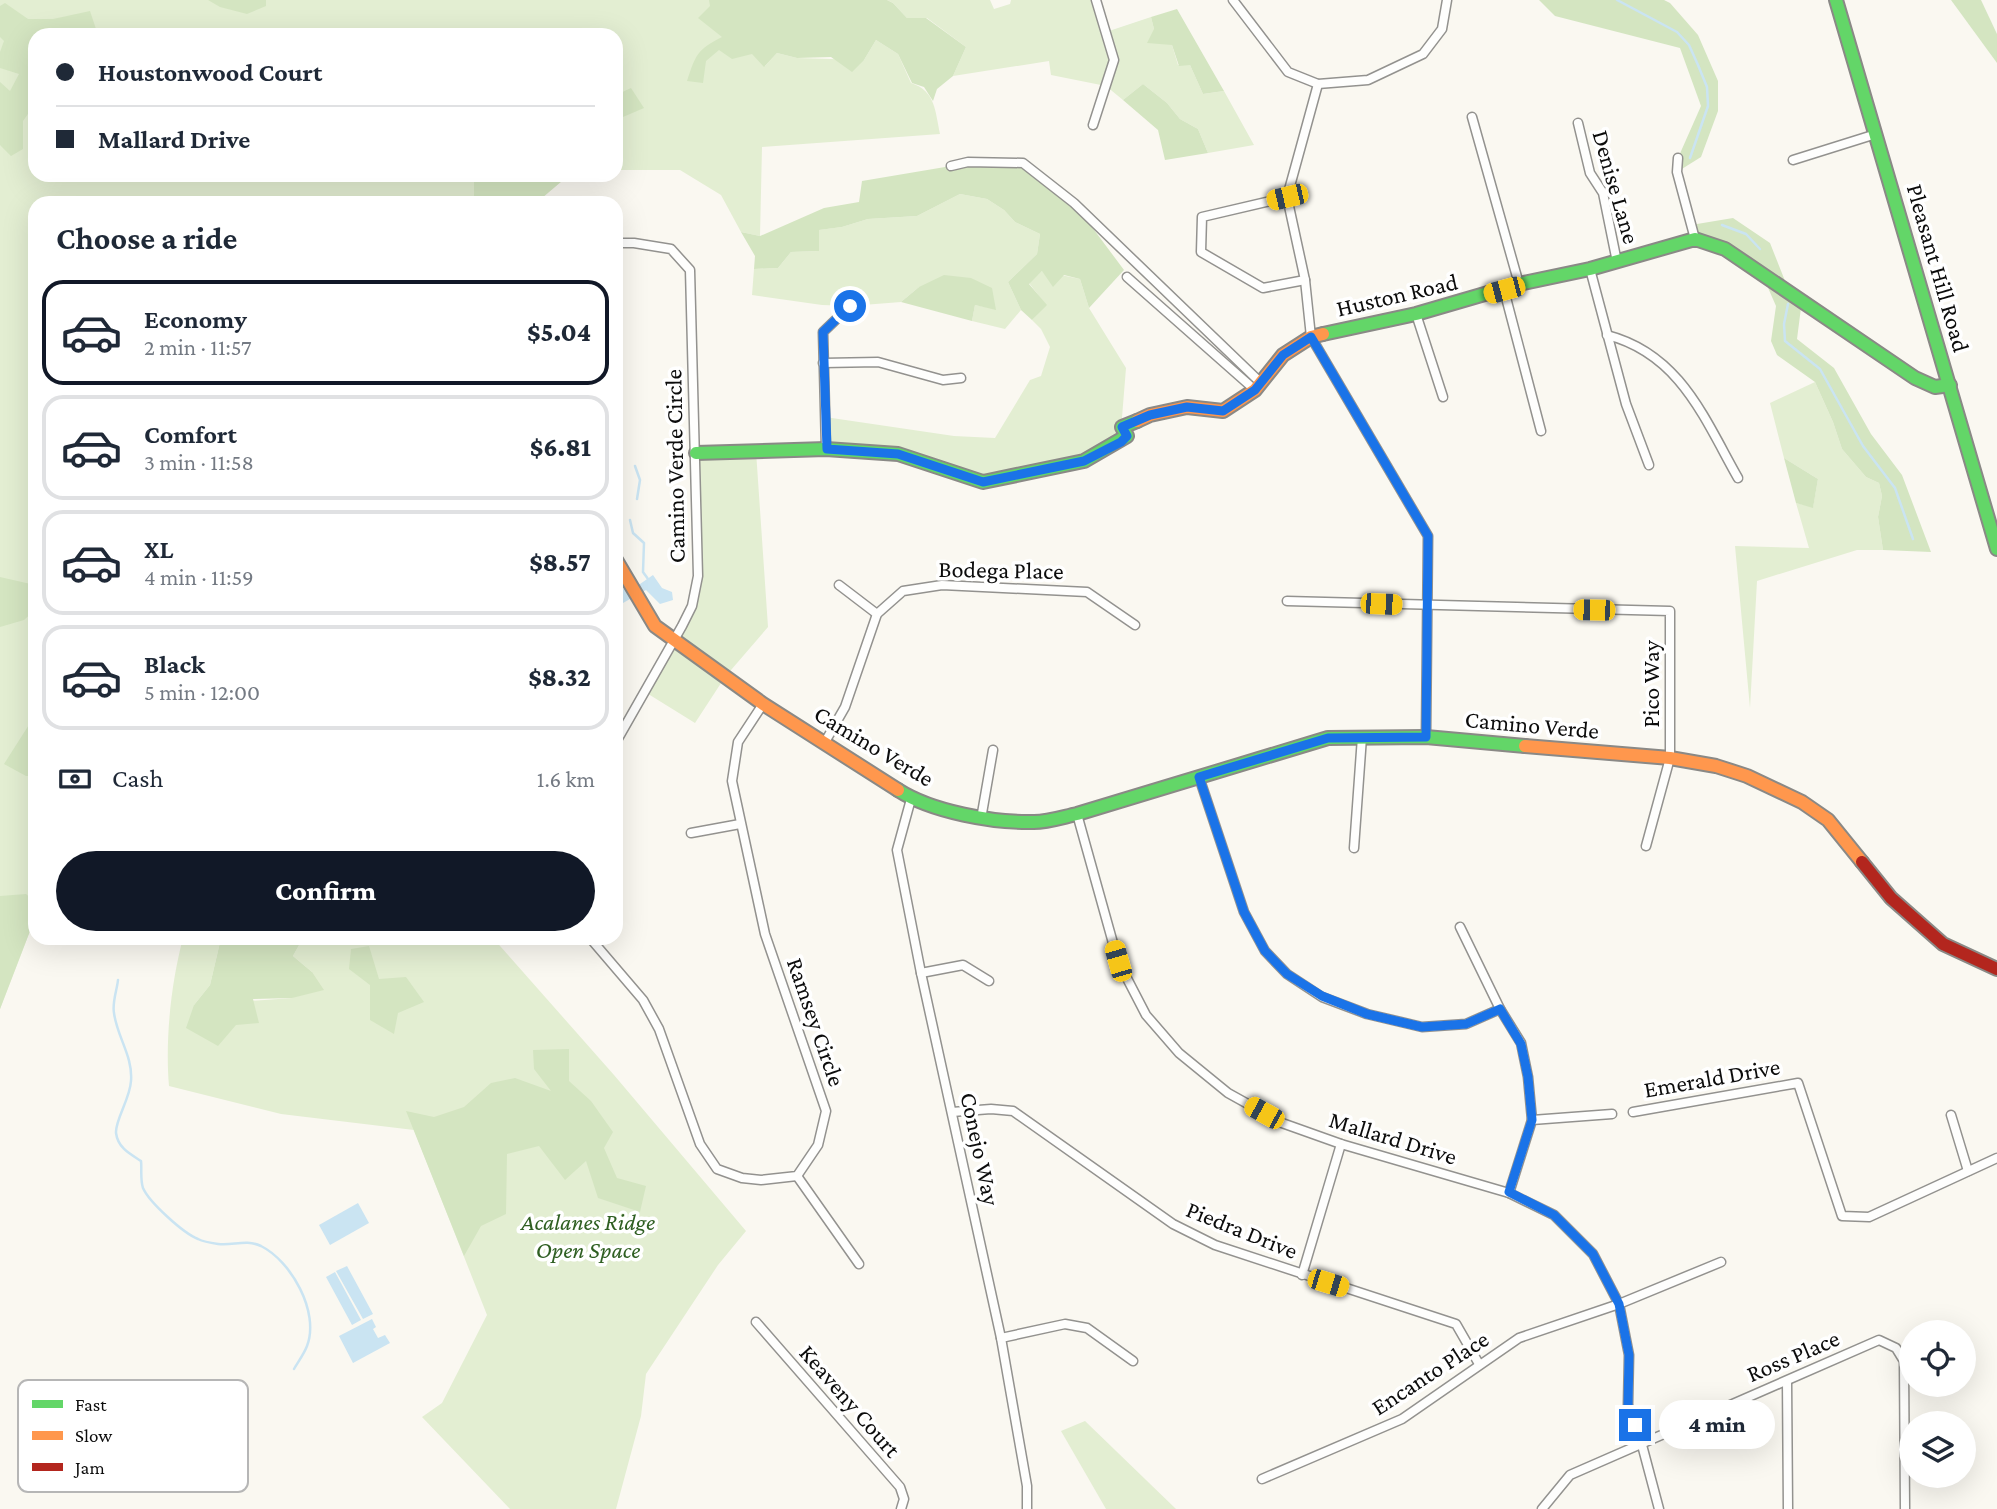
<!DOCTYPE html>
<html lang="en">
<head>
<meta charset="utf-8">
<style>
	:root { --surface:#fff; --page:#f2f2f3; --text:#1f2937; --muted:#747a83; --line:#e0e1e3; --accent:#111827 }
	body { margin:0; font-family:"Crimson Pro",serif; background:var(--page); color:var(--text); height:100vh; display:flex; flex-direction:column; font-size:26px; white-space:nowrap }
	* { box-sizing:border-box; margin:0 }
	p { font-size:23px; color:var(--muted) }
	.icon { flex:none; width:38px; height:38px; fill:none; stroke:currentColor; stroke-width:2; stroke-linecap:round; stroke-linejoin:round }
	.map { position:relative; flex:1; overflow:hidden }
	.sheet { position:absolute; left:28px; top:196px; width:595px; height:749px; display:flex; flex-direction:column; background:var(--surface); border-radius:21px; box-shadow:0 7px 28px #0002 }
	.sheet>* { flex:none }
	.guide { position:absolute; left:28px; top:28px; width:595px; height:154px; border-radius:21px; box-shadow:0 7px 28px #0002; display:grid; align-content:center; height:154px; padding:0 28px; background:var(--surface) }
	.tools { position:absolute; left:1899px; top:1320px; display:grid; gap:14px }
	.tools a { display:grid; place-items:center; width:77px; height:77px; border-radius:50%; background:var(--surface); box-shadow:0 7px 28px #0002; font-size:35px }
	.end { position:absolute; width:32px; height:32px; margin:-16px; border:9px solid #1a73e8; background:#fff; box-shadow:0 0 0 4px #fff }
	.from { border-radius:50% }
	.bubble { position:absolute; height:49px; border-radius:24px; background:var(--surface); box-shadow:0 7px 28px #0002; font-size:23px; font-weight:800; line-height:49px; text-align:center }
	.car { position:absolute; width:21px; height:42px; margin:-21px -10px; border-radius:9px; box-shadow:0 0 5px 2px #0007; background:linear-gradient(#f5c518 24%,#345 0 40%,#f5c518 0 76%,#345 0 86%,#f5c518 0) }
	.guide b { display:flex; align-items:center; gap:24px; height:66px; font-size:26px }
	.guide b+b { border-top:2px solid var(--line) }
	.guide i { width:18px; height:18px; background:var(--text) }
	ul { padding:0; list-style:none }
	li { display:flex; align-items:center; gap:21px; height:105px; margin:0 14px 10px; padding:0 14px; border:4px solid var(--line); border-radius:21px }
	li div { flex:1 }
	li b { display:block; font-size:26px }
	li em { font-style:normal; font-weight:800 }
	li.selected { border-color:var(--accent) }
	li>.icon { width:63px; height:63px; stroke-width:1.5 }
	h2 { padding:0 28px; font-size:32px; line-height:84px }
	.pay { display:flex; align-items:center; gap:18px; height:77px; padding:0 28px; font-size:26px }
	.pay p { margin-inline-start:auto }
	.cta { display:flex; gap:14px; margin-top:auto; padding:14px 28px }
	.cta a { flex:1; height:80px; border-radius:42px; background:var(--accent); color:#fff; font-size:28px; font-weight:800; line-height:80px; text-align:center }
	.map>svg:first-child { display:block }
	.green { fill:#e3eed2 }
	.forest { fill:#d4e5c1 }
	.water { fill:#cae4f2 }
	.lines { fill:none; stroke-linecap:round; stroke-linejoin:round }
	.stream { stroke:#cae4f2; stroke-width:2.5 }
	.street-casing { stroke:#93928f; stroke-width:11 }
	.fast-casing { stroke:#8a8986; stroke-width:16 }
	.slow-casing { stroke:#8a8986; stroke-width:16 }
	.jam-casing { stroke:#8a8986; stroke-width:16 }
	.street { stroke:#fefefd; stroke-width:8 }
	.fast { stroke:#63d668; stroke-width:12 }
	.slow { stroke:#ff974d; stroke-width:12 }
	.jam { stroke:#b3261e; stroke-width:12 }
	.route { stroke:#1a73e8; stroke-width:9 }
	.labels { text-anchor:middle; stroke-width:7; stroke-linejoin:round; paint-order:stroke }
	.street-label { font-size:24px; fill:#0c0c0c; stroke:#fff }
	.park-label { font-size:24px; font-style:italic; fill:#2f5f22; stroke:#fff }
	.key { fill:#fff; stroke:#b6b6b6; stroke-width:2 }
	.key-label { font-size:19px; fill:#0c0c0c }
</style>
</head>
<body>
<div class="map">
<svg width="1997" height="1509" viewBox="0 0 1997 1509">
	<rect width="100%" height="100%" fill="#faf8f1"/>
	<g class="green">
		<path d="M0,0H765V66L777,53L797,58L864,60L876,40L898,54L911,83C936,91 935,112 940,134L762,147L760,236L741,232L721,195L680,170H616V35H35V175H569L536,203H35V918L0,1009Z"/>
		<path d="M887,0H990L994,9L1010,4L1011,0H1096L1106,32L1151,17L1154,29L1172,45L1178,65H1190L1203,94L1224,91L1254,145L1208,153L1198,129L1180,119L1167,103L1143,84L1123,100L1106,86L1051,75L1049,61L953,76L966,47L927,18H907L893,3Z"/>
		<path d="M960,194L987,199L1004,210L1015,222L1040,234L1037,254L1008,282L1021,310L1005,329L972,321L975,305L996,309L919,287L901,302L850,306L822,305L752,295L754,269L778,268L791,252L819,251L818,230L842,227L868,219L917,216Z"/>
		<path d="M1042,271L1080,279L1089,308L1126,368L1120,442L1084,461L983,482L898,454L826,449L825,417L954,436L995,438L1030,380L1041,376L1050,347L1041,329L1032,320L1046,305L1029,283Z"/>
		<path d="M1815,382L1833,422L1842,449L1866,477L1879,483L1882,496L1878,517L1883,550H1857L1757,581L1750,708L1735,546L1809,548L1796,503L1813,507L1818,479L1784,458L1770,403Z"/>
		<path d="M756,451L768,627L725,677L695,723L645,692L692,606L698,576L696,453Z"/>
		<path d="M183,938H221L210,985L194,1005L292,998L312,972L293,956L303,938H493L614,1075L746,1231L718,1265L646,1374L641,1416L616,1509H510L422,1417L442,1403L487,1315L414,1130L281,1114L169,1086C165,1040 171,983 183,938Z"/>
		<path d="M1085,1421L1176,1509H1106L1061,1431Z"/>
	</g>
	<g class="forest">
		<path d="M208,0H266V6L247,14L220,7Z"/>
		<path d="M709,0H887L893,3L907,18H926L966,47L953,76L937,89L933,101L924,87L912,83L898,54L876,40L864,60L852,72L831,57L797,58L777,53L764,67L752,54L732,59L719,50L706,61L703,83L687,81C696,54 697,50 722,37L698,18L710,6Z"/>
		<path d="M1539,0H1664L1670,3L1698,35L1718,81V111L1701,157L1677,172L1678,158L1701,106L1680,48L1555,16Z"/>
		<path d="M1951,0H1981L1997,34V63Z"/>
		<path d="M5,3L28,19H53L90,11L98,35H35V104L23,121V149L11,156L0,145V82L10,91L19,74L0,68V52L4,41L0,37V6Z"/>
		<path d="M1177,9L1224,91L1203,94L1190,65L1179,66L1172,45L1147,43L1154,29L1151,17Z"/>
		<path d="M1143,84L1167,103L1180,119L1198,129L1208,153L1165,160L1158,130L1123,100Z"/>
		<path d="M631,88L644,108L616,120V95Z"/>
		<path d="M1023,163L1074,203L1124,270L1089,308L1080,279L1064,275L1053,287L1042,271L1029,284L1047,305L1032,320L1021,310L1008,282L1037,254L1040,234L1015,222L1004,210L987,199L960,194L917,216L868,219L842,227L819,230V251L791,252L778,268L754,269L755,256L741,232L760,236L824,208L859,202L862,181L951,166Z"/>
		<path d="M474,175H569L536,203H474Z"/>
		<path d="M1733,218L1770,243L1789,291L1802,300L1797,339L1834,368L1871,434L1902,475L1931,552L1883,550L1878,517L1882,496L1879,483L1866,477L1842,449L1833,422L1815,382L1777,355L1771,341L1776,306L1762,274L1695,239L1691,225Z"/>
		<path d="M944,275L971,278L992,288L996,310L975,305L972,321L901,302L919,287Z"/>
		<path d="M1784,458L1818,479L1813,508L1796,503Z"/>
		<path d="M0,577L35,585V610L24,620L0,627Z"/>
		<path d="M32,720L35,721V776H26L4,764Z"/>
		<path d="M26,894L35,902V918L0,1009V896Z"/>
		<path d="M221,938H303L293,956L312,972L324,990L292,998L253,999L259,1023L236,1025L218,1046L186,1028L194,1005L210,985Z"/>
		<path d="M369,946L379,979L406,977L424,1002L398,1013L394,1034L370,1020V985L349,969L351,949Z"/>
		<path d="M569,1049V1081L591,1101L613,1132L604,1148L617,1178L646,1186L640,1212L598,1198L586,1161L565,1180L539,1146L507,1154L506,1214L481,1226L464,1256L406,1111L434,1117L464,1107L491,1083L515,1078L551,1091L534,1069L533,1050Z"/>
	</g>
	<g class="water">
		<path d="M653,575L662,588L672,592L673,600L660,604L646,590L623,603L620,604L617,602L616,591L640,584Z"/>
		<path d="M358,1203L369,1223L330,1245L319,1225Z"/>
		<path d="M347,1266L373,1314L363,1319L336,1271Z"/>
		<path d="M335,1272L361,1320L352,1325L326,1277Z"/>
		<path d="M372,1319L376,1327L373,1329L378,1338L385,1335L390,1343L353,1363L339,1336Z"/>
	</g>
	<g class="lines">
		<g class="stream">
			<path d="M1617,0L1677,32L1689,45L1698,65L1707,87L1708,106L1690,158"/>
			<path d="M1722,225L1746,234L1760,249"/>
			<path d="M1788,304L1784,324L1785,341L1820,369L1863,446L1895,488L1913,539"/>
			<path d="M635,466L640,480L637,499"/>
			<path d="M630,520L633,533L644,543L643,572L648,579"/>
			<path d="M118,980C117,990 112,1002 114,1013C117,1037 133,1056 131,1081C130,1099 115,1120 116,1133C118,1148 130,1154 141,1161C142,1169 140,1179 143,1188C149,1202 183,1233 198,1239C204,1242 211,1243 218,1244C233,1246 246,1239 261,1246C291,1261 320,1312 307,1346C304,1354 298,1362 294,1369"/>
		</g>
		<g class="street-casing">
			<g id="street">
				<path d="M1233,0L1288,72L1318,84L1287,197L1305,280L1311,337L1428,536L1426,737"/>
				<path d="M1318,84L1368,80L1423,54L1442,29L1447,0"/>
				<path d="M1472,117L1519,284"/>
				<path d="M1578,123L1590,173L1603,193L1617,262"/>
				<path d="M1093,125L1114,60L1096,0"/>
				<path d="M1678,158L1677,172L1695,239"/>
				<path d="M1793,160L1876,134"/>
				<path d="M951,166L968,162L1023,163L1074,203L1261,383"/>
				<path d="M1287,197L1202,217L1201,252L1263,288L1305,280"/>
				<path d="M616,243H634L671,249L690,270L698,576L692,606L682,626L616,742"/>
				<path d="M1590,269L1626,404L1649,465"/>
				<path d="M1127,277L1255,390"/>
				<path d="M1504,290L1541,431"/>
				<path d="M1416,314L1443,397"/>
				<path d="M1607,335C1680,354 1704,418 1738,478"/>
				<path d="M823,363L878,362L943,380L961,378"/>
				<path d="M826,449L823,332L850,306"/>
				<path d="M839,585L877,614"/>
				<path d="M1287,601L1670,611V758L1646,846"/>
				<path d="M825,742L845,707L877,614L903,591L942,585L1087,592L1135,625"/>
				<path d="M1199,777L1244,912L1265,951L1287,974L1322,997L1367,1014L1422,1027L1466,1024L1500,1009"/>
				<path d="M911,799L897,850L921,973L1001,1338L1027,1486V1509"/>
				<path d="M1077,814L1118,961L1146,1015L1179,1053L1228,1093L1282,1123L1341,1144L1509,1193L1554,1215L1593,1254L1619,1304L1629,1355L1628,1405L1642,1445L1659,1509"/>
				<path d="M981,819L993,750"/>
				<path d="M691,833L740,824"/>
				<path d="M1354,848L1362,737"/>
				<path d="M1460,927L1500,1009L1521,1043L1528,1077L1532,1120L1509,1193"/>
				<path d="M590,938L643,1000L659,1029L700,1144L717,1169L742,1178L761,1180L797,1176L818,1145L826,1111L765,934L732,781L738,742L763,704"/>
				<path d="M921,973L963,965L989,981"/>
				<path d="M952,1112L991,1109L1013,1111L1173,1224L1215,1245L1456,1324L1479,1364"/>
				<path d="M1633,1112L1798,1083L1842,1216L1869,1217L1997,1158"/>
				<path d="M1951,1115L1968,1171"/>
				<path d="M1532,1120L1612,1114"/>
				<path d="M797,1176L859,1264"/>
				<path d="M1302,1275L1341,1144"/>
				<path d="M756,1322L900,1487L904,1499L901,1509"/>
				<path d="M1001,1338L1065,1324L1087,1328L1133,1361"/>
				<path d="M1787,1381L1788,1509"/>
				<path d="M1262,1479L1402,1419L1519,1338L1619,1304L1721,1262"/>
				<path d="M1542,1509L1570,1475L1879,1340L1896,1348L1904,1361L1905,1509"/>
			</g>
		</g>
		<g class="fast-casing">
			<g id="fast">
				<path d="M1836,0L1997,549"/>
				<path d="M1323,334L1416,314L1519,284L1590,269L1695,239L1725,249L1915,378L1935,387L1950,385"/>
				<path d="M696,453L826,449L898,454L983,482L1084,461L1127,436L1122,427L1137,421"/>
				<path d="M898,790C932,812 994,823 1034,822C1048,822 1063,817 1077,814L1328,738L1426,737L1525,746"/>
			</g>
		</g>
		<g class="slow-casing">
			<g id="slow">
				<path d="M1137,421L1150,415L1187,407L1223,411L1255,390L1283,355L1311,337L1323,334"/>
				<path d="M616,560L655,626L763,704L898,790"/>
				<path d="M1525,746L1670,758L1716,766L1747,776L1802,802L1828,820L1862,862"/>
			</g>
		</g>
		<g class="jam-casing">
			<path id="jam" d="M1862,862L1891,898L1943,944L1997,969"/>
		</g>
		<use href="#street" class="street"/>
		<use href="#fast" class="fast"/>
		<use href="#slow" class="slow"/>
		<use href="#jam" class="jam"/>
	</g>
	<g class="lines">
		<path class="route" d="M850,306L823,332L827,449L898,454L983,482L1084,461L1121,442L1127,436L1122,427L1150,415L1187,407L1223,411L1255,390L1283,355L1311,337L1428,536L1426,737L1328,738L1199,777L1244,912L1265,951L1287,974L1322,996L1367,1014L1422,1027L1466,1024L1500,1009L1521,1044L1528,1077L1532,1120L1509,1192L1554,1215L1593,1254L1619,1304L1629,1355L1628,1405L1635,1425"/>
	</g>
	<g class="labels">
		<g class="street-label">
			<text transform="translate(1616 187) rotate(74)" y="8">Denise Lane</text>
			<text transform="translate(1938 268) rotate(74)" y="8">Pleasant Hill Road</text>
			<text transform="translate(1397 295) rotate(-13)" y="8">Huston Road</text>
			<text transform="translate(675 466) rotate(-91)" y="8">Camino Verde Circle</text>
			<text transform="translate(1001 570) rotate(1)" y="8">Bodega Place</text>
			<text transform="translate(1651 684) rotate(-90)" y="8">Pico Way</text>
			<text transform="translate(1532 725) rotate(5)" y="8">Camino Verde</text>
			<text transform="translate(874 746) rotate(31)" y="8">Camino Verde</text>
			<text transform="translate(816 1022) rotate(71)" y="8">Ramsey Circle</text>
			<text transform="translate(1712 1078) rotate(-10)" y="8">Emerald Drive</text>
			<text transform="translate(1393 1138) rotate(17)" y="8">Mallard Drive</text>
			<text transform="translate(980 1149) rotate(78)" y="8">Conejo Way</text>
			<text transform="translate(1242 1230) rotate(22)" y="8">Piedra Drive</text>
			<text transform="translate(1793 1356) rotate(-23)" y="8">Ross Place</text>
			<text transform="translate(1430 1373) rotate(-33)" y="8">Encanto Place</text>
			<text transform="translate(850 1401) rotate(49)" y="8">Keaveny Court</text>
		</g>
		<g class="park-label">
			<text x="588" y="1230">Acalanes Ridge<tspan x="588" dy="28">Open Space</tspan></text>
		</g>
	</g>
	<rect x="18" y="1380" width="230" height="112" rx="10" class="key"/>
	<rect x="32" y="1400" width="31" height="8" fill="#63d668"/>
	<rect x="32" y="1431" width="31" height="9" fill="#ff974d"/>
	<rect x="32" y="1463" width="31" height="8" fill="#b3261e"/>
	<g class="key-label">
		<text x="75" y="1411">Fast</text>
		<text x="75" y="1442">Slow</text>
		<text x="75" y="1474">Jam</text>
	</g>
</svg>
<div class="tools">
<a><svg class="icon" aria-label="locate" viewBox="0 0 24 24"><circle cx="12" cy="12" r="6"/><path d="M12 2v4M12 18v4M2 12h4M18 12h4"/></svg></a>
<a><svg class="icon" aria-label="layers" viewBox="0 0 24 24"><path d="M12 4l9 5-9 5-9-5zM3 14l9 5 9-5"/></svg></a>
</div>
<i class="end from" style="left:850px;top:306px"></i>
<i class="end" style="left:1635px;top:1425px"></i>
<div class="bubble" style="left:1659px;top:1400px;width:116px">4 min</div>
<i class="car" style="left:1287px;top:197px;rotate:257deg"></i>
<i class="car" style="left:1504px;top:290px;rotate:255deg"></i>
<i class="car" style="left:1381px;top:604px;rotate:92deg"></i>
<i class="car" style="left:1594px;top:610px;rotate:271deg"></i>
<i class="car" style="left:1118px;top:961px;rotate:344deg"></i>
<i class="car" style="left:1264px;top:1113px;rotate:299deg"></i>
<i class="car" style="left:1328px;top:1283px;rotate:107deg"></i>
<div class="guide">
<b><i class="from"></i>Houstonwood Court</b>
<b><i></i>Mallard Drive</b>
</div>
<section class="sheet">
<h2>Choose a ride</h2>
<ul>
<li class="selected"><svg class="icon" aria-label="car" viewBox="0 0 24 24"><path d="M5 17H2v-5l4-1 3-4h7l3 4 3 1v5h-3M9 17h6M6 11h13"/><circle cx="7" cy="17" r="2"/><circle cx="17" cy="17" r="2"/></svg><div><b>Economy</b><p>2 min · 11:57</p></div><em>$5.04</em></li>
<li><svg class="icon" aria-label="car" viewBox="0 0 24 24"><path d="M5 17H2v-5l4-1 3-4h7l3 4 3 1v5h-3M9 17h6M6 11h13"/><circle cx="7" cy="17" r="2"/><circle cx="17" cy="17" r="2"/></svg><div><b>Comfort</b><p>3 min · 11:58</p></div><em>$6.81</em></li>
<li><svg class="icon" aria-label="car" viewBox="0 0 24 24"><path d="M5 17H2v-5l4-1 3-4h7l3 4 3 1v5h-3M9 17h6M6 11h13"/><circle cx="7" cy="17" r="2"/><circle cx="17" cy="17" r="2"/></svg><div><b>XL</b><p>4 min · 11:59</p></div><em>$8.57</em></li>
<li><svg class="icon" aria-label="car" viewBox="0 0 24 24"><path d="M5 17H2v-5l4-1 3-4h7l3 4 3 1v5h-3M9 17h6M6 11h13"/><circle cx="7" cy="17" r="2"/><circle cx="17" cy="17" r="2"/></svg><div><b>Black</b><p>5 min · 12:00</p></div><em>$8.32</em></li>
</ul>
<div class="pay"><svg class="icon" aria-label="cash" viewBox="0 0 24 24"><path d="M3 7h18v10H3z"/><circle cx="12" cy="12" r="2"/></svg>Cash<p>1.6 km</p></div>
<div class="cta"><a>Confirm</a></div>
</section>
</div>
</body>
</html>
